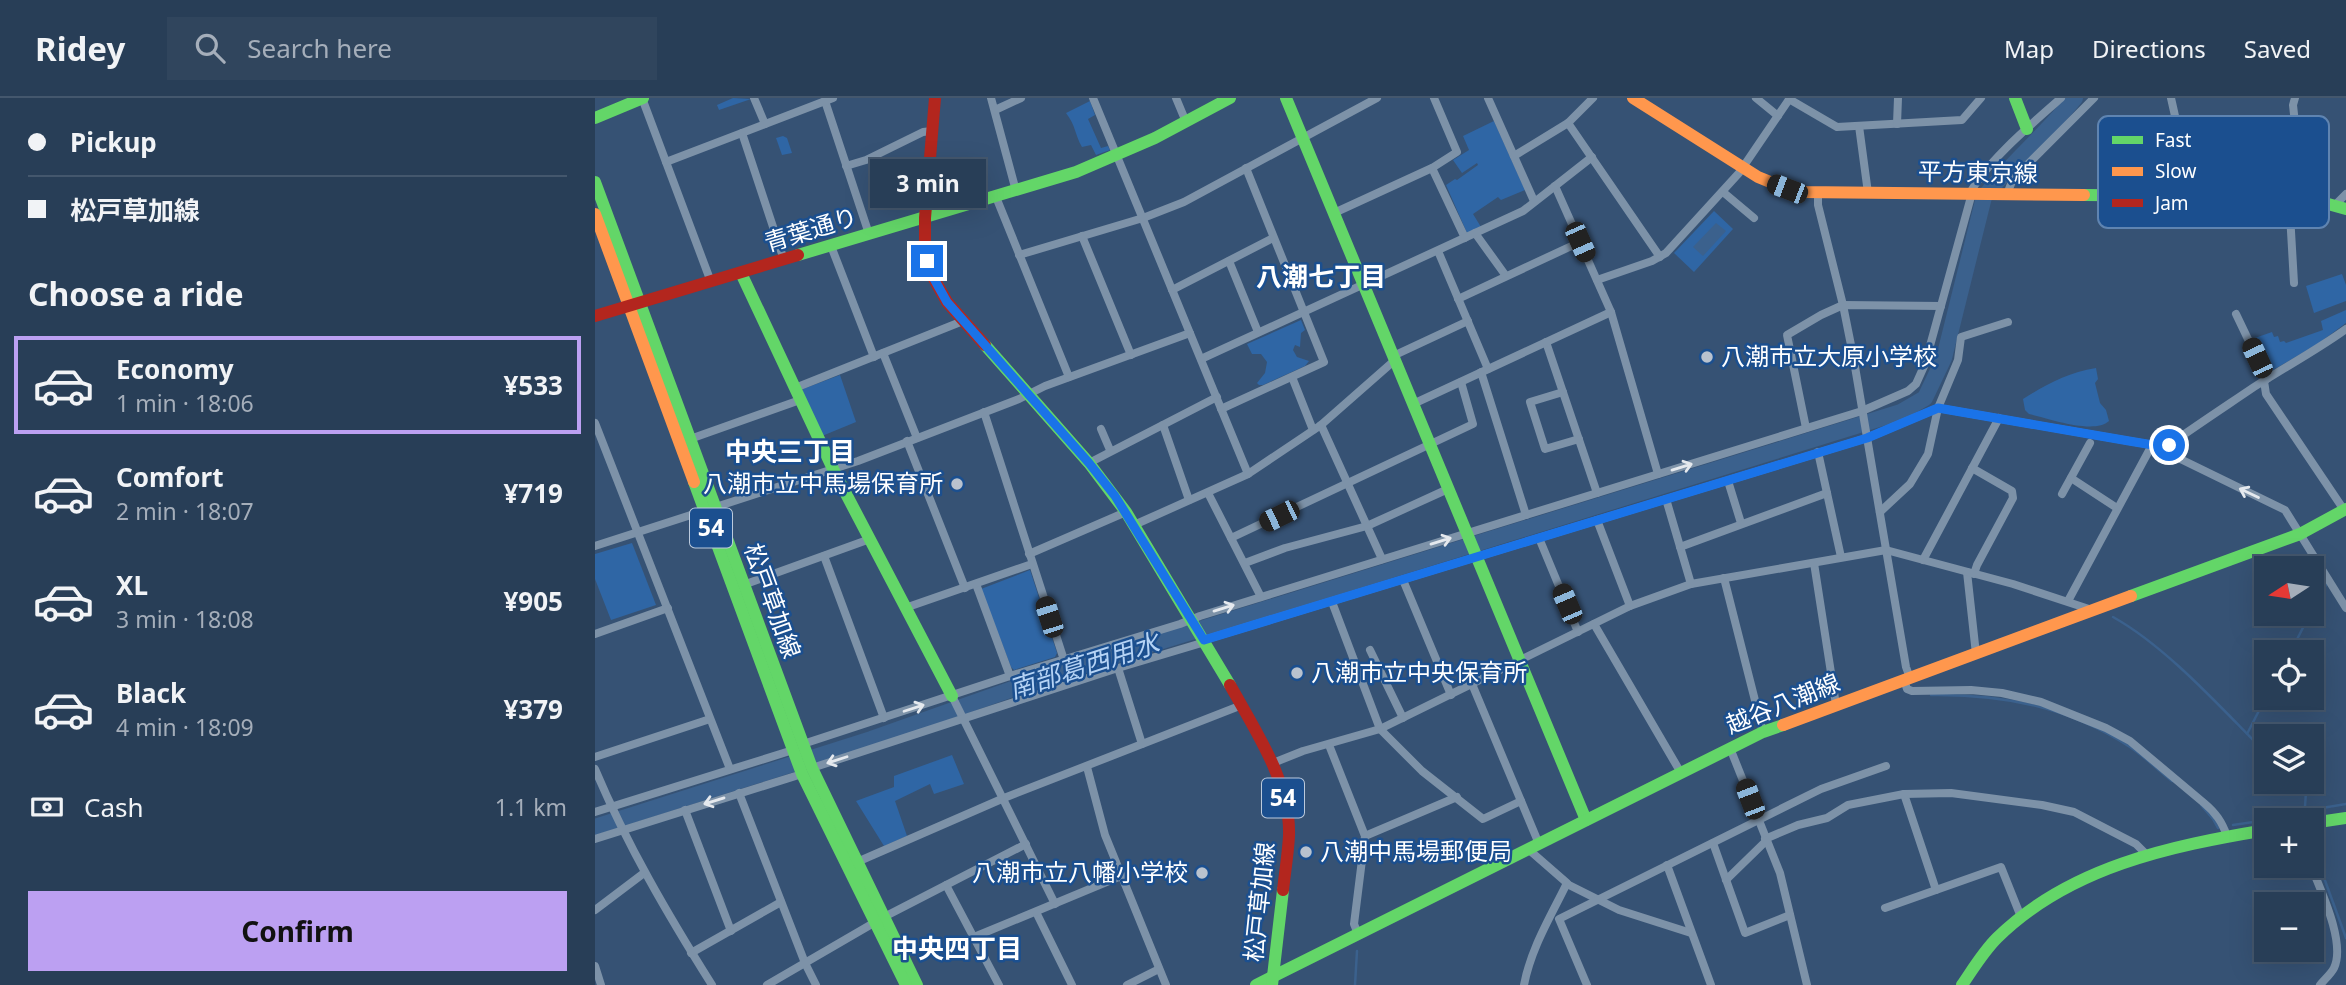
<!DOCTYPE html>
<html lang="en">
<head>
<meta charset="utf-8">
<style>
	:root { --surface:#283e57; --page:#30455d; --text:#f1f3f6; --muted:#a5aeba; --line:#44576d; --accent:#bca0f2 }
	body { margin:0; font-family:"Noto Sans","Noto Sans JP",sans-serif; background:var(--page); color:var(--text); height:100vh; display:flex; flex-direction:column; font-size:26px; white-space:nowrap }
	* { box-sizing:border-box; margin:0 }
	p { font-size:23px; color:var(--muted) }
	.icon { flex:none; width:38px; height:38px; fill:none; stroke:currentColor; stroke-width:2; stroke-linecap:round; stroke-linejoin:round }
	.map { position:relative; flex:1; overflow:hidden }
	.details { display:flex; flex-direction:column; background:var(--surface); width:595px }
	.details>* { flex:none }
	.top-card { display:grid; align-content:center; height:154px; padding:0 28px; background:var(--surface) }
	.needle { width:46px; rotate:258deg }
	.tools { position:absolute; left:1659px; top:458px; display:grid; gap:14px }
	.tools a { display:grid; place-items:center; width:70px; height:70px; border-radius:0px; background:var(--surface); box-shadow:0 7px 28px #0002,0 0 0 2px var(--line); font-size:35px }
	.end { position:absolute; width:32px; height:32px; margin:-16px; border:9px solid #1a73e8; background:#fff; box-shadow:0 0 0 4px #fff }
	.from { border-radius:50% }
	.bubble { position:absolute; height:49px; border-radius:0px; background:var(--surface); box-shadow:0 7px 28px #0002,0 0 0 2px var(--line); font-size:23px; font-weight:700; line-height:49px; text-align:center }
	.car { position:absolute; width:21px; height:42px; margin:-21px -10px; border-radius:9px; box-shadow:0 0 5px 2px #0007; background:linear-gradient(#222 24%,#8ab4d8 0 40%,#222 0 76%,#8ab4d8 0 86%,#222 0) }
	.top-card b { display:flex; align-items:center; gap:24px; height:66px; font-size:26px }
	.top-card b+b { border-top:2px solid var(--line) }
	.top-card i { width:18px; height:18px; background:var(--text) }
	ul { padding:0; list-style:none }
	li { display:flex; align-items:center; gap:21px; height:98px; margin:0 14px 10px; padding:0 14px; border:4px solid transparent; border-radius:0px }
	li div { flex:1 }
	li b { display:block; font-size:26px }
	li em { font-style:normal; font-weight:700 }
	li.on { border-color:var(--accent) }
	li>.icon { width:63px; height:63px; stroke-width:1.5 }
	h2 { padding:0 28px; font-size:32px; line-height:84px }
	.pay { display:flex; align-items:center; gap:18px; height:77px; padding:0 28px; font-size:26px }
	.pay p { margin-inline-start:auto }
	.button { display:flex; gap:14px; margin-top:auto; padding:14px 28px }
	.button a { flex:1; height:80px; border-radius:0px; background:var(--accent); color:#111; font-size:28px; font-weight:700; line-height:80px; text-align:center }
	header { display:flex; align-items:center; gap:42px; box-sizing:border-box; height:98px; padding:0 35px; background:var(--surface); border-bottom:2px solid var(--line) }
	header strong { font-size:33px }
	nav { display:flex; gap:38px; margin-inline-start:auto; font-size:24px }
	.search { width:490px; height:63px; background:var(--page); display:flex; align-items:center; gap:18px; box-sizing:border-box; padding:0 24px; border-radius:0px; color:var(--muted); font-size:26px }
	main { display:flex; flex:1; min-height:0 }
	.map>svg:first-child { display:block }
	.green { fill:#2f66a5 }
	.water { fill:#3b618d }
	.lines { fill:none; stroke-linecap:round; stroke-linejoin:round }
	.stream { stroke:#3b618d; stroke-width:2.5 }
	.river { stroke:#3b618d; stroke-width:16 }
	.street { stroke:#7d92a8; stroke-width:8 }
	.fast { stroke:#63d668; stroke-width:12 }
	.slow { stroke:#ff974d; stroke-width:12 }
	.jam { stroke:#b3261e; stroke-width:12 }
	.oneway { stroke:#e5e9ee }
	.route { stroke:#1a73e8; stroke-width:9 }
	.poi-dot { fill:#b9c2ce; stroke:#1b4f8f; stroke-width:2.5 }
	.labels { text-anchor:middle; stroke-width:5; stroke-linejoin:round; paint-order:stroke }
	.shield { fill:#1b4f8f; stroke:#bbcadd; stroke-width:2 }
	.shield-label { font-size:23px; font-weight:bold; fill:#fff }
	.street-label { font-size:24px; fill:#fff; stroke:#1b4f8f }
	.poi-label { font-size:24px; fill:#fff; stroke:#1b4f8f; text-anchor:start }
	.neighbourhood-label { font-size:26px; font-weight:bold; fill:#fff; stroke:#1b4f8f }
	.water-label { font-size:26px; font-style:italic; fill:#b5d3f5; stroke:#1b4f8f }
	.key { fill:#1b4f8f; stroke:#5f84b1; stroke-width:2 }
	.key-label { font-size:19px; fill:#fff }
</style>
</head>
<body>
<header>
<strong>Ridey</strong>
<div class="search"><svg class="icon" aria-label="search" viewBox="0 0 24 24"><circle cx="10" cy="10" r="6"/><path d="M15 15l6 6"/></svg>Search here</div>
<nav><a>Map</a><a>Directions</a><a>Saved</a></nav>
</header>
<main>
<section class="details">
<div class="top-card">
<b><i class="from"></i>Pickup</b>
<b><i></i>松戸草加線</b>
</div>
<h2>Choose a ride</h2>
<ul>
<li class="on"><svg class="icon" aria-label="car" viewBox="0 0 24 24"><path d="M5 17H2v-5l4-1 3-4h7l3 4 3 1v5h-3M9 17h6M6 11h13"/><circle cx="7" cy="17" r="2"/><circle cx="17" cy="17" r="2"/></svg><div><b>Economy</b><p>1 min · 18:06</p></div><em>¥533</em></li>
<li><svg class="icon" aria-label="car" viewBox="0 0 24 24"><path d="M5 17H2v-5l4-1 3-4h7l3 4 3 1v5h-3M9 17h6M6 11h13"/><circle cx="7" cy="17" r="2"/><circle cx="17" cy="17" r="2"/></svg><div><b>Comfort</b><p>2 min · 18:07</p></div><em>¥719</em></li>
<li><svg class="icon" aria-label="car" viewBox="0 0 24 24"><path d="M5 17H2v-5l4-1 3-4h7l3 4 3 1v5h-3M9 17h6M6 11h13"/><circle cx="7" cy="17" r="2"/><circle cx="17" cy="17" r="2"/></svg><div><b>XL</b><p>3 min · 18:08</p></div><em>¥905</em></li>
<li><svg class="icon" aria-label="car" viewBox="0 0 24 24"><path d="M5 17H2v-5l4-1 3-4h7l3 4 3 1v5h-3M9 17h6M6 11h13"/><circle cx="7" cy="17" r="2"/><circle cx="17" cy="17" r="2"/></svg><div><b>Black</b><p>4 min · 18:09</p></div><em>¥379</em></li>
</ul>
<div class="pay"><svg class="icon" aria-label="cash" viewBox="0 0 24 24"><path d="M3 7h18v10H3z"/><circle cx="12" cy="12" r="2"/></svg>Cash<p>1.1 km</p></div>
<div class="button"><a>Confirm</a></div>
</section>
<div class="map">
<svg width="1751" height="887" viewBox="0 0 1751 887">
	<rect width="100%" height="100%" fill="#365274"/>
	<g class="green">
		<path d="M138,0L156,1L124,12L122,7Z"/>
		<path d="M495,3L500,17L493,21L506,50L513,48L515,52L501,57L496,47L487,49C480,37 481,28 471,15Z"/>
		<path d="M899,23L930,92L906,102L903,99L878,116L886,129L872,135L851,87L860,81L862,82L883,67L882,65L867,75L858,62L874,52L868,38Z"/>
		<path d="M188,38L192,40L197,55L187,57L181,40Z"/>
		<path d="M1119,113L1138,131L1099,174L1079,155Z"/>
		<path d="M1747,176L1751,187V203L1719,215L1711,188Z"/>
		<path d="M1751,212V225L1724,245L1673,275L1657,241L1677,234L1679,239L1683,238L1685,244L1689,243L1691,245L1728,232L1726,223Z"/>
		<path d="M706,222L710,232L706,235L705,249L700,247L698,252L702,259L714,263L710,268L668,287H664L662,285L670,275L672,264L666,256H657L652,246Z"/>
		<path d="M1501,270L1503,281L1500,285L1505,305L1511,312L1514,323C1499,337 1452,320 1434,316L1430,312L1428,301C1452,286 1472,275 1501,270Z"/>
		<path d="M245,277L261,324L227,338L207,295L208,291Z"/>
		<path d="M37,445L61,507L16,522L0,481V456Z"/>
		<path d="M435,472L462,555L460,559L419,572L416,569L386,491Z"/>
		<path d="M357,657L369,686L339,696L335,686L300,703L312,738L289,748L261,703L299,689V678Z"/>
	</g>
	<path class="water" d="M1121,125L1131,133L1108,158L1098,149Z"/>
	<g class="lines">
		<g class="stream">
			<path d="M1717,513L1732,485"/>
			<path d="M1518,519C1572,549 1627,611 1671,655"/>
			<path d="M1695,555L1715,516"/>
			<path d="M1336,597C1409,596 1473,609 1535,649C1550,659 1563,672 1577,683"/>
			<path d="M1652,636L1671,599"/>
			<path d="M1700,684L1711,694L1709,723"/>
			<path d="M1606,707L1618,721L1623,730"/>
			<path d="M1638,727L1720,715L1727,710L1751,706"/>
			<path d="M1717,747L1751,840"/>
			<path d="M760,887L762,853"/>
		</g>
		<path class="river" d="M0,729L276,641L451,579L1306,314L1330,300L1349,260L1389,99C1417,64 1452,35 1480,0"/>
		<g class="street">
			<path d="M47,0L116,184"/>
			<path d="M159,0L170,26"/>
			<path d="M396,0L421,93"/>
			<path d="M498,0L653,376"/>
			<path d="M581,0L591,24"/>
			<path d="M893,0L939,103"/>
			<path d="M998,0L973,25L1065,159"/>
			<path d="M1161,0L1183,18"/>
			<path d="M1576,0L1598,98"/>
			<path d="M1700,0L1698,7L1708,99"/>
			<path d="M1194,1L1242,29L1367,22L1386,0"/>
			<path d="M230,3L274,136"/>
			<path d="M400,12L426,0"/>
			<path d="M1302,26L1303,0"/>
			<path d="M1264,28L1273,95"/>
			<path d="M147,35L189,162"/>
			<path d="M919,58L973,25"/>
			<path d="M71,64L238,0"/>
			<path d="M251,68L271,62L328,34L337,33"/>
			<path d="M837,70L870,140"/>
			<path d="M960,88L1016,214L1063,376"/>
			<path d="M1128,94L1159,120"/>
			<path d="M1223,95V107L1248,207L1258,257L1311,569L1315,580"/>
			<path d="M1375,95C1393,62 1438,25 1466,0"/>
			<path d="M1412,96L1418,81L1499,0"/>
			<path d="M401,99L474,279"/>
			<path d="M1694,99L1699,185"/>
			<path d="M1741,106L1751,96"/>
			<path d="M739,115L837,70L862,54L839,0"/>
			<path d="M880,135L911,178"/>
			<path d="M487,138L536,257"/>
			<path d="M236,148L279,259"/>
			<path d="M843,153L893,271"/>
			<path d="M424,157L548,120L589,104L782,0"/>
			<path d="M634,163L663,234"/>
			<path d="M1002,182L1057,163L1071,155L1144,75L1195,0"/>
			<path d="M577,192L678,140"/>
			<path d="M863,201L985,144"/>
			<path d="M1641,216L1672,281"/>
			<path d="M951,244L1002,395"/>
			<path d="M288,255L322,340"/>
			<path d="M798,258L873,223"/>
			<path d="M606,261L928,113L997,59"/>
			<path d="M886,274L931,417"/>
			<path d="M697,279L718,332"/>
			<path d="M1669,283L1671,296L1749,412"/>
			<path d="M200,290L368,223"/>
			<path d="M968,294L935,304L950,351L984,341"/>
			<path d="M818,306L1016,214"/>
			<path d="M626,311L729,264L651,70"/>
			<path d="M389,314L469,562"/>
			<path d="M0,325L135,671"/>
			<path d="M568,327L594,402"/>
			<path d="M726,327L787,461"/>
			<path d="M1211,330L1192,237L1226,217L1248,207L1346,208"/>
			<path d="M506,331L515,352"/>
			<path d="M95,341L205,302"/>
			<path d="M312,343L370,490"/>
			<path d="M1569,353L1574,347C1602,327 1631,308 1659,289C1690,269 1722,252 1751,231"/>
			<path d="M1223,354L1246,459"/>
			<path d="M494,365L622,299"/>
			<path d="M1377,370L1417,393L1418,400L1382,467L1379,476"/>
			<path d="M1476,380L1522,410"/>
			<path d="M1133,383L1146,425"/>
			<path d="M613,395L666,499"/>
			<path d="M1467,396L1495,345"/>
			<path d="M1071,401L1096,486"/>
			<path d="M1285,414L1315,386L1333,356L1343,310L1363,262L1366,239L1413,224"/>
			<path d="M1002,422L1035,508"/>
			<path d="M539,427L653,376L726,327L800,262"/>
			<path d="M636,440L878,326L866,284"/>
			<path d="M944,440L983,534"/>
			<path d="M0,448L263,363L424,301L450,288L595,235"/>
			<path d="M1085,449L1232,395"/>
			<path d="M434,456L531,414"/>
			<path d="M229,458L289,620"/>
			<path d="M1328,462L1404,320"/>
			<path d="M650,465L690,450L772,428L853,391"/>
			<path d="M1219,465L1241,607"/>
			<path d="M1372,474L1381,556"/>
			<path d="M1129,480L1168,634"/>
			<path d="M808,482L856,597"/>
			<path d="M381,486L415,578"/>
			<path d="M148,487L275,441"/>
			<path d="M1473,503L1557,347"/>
			<path d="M737,504L785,631L827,673L888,721L926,703"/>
			<path d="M310,510L437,466"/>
			<path d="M999,526L1086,675"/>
			<path d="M0,536L73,510"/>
			<path d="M609,542L1272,340L1343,310L1534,343L1558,347L1569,353L1690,412L1751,510"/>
			<path d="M775,552L808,620"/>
			<path d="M523,570L547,646"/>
			<path d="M1309,582L1312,591L1317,593L1376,592L1407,595L1446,604L1511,630L1535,643L1609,705C1621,715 1627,724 1632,738"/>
			<path d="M877,586L944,746"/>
			<path d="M357,598L460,806"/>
			<path d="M208,646L415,578L585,526L605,518L1267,313L1313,293L1321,286L1330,266L1377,95"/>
			<path d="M734,647L770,738L759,826L763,836"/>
			<path d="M1135,650L1185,775L1212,887"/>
			<path d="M0,659L115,621"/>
			<path d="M678,665L708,653L785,631L1035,508L1096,486L1291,452L1418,486L1497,512"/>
			<path d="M492,669L510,737L571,887"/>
			<path d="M217,670L523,570L610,544"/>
			<path d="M0,671C32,747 73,817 117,887"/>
			<path d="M144,695L210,865L221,887"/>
			<path d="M1309,696L1341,792"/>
			<path d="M90,712L136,833"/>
			<path d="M0,714L198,652"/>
			<path d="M770,738L862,699"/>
			<path d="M0,741L207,676"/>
			<path d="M1170,741L1203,727L1232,720L1253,707L1309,696L1356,695L1447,707L1479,714L1541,746L1552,757"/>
			<path d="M1118,745L1150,835L1195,817"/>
			<path d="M262,764L409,700L647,607"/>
			<path d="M1072,767L1116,887"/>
			<path d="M1716,768C1726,793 1751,845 1739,870C1736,876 1729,882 1725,887"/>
			<path d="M1131,782L1171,743"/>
			<path d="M972,786L1024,812L1096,835"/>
			<path d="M351,787L404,887"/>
			<path d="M1290,810L1406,769L1426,819"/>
			<path d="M0,812L49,775"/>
			<path d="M441,814L477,887"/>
			<path d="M379,839L526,778"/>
			<path d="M96,855L186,804"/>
			<path d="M0,868L6,887"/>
			<path d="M172,887L289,819L431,746"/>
			<path d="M532,887L564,871"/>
			<path d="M929,887C936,850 956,818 972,785L933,751"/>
			<path d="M992,887L964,821L1226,691L1291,668"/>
		</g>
		<g class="fast">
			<path d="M691,0L991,722"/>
			<path d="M1420,0L1432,31"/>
			<path d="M0,20L48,0"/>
			<path d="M0,84L217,670L322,887"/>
			<path d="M1489,97L1708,99L1751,111"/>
			<path d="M203,157L481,74L560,40L635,0"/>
			<path d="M146,175L238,371L357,598"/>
			<path d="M390,247L494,365L531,414L635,587"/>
			<path d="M99,384L207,676L311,887"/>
			<path d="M1536,498L1705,436L1751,411"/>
			<path d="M1717,725L1751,720"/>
			<path d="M661,887L1168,634L1188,627"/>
			<path d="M677,887L688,792"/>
			<path d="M1367,887C1378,871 1388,854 1402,840C1474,769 1575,748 1671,732"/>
		</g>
		<g class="slow">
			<path d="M1038,0L1163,79L1192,91L1207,94L1489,97"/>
			<path d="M0,116L99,384"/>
			<path d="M1188,627L1536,498"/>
		</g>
		<g class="jam">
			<path d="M340,0L330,120V153L338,179L352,204L390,247"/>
			<path d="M0,218L203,157"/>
			<path d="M635,587C660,632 696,685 694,738C693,756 690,774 688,792"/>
		</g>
	</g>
	<defs><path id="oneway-shaft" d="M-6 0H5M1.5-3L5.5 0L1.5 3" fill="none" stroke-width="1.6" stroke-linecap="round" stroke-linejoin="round" transform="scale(1.75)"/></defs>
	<g class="oneway">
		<use href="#oneway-shaft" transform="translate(1087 369) rotate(-17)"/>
		<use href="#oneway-shaft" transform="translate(1654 395) rotate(-155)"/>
		<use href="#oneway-shaft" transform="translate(846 443) rotate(-17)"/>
		<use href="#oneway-shaft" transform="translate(629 510) rotate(-17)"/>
		<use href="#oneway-shaft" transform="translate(319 610) rotate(-18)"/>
		<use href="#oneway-shaft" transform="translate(242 662) rotate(162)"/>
		<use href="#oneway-shaft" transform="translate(119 703) rotate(163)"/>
	</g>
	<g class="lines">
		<path class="route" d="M332,163L338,179L352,204L494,365L520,398L609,542L1272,340L1343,310L1534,343L1558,347L1569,353L1574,347"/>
	</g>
	<g class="poi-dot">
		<circle cx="1112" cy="259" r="7"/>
		<circle cx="362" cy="386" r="7"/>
		<circle cx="702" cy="575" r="7"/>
		<circle cx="711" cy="754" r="7"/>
		<circle cx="607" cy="775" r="7"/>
	</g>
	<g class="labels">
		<g class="shield">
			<rect x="95" y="410.5" width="42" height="39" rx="5"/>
			<rect x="667" y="680.5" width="42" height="39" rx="5"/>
		</g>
		<g class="shield-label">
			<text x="116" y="438">54</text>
			<text x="688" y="708">54</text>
		</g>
		<g class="street-label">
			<text transform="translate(1383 75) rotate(1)" y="8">平方東京線</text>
			<text transform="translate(216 132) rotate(-17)" y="8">青葉通り</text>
			<text transform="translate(177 503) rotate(70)" y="8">松戸草加線</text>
			<text transform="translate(1188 606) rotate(-22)" y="8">越谷八潮線</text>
			<text transform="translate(665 804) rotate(-84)" y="8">松戸草加線</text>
		</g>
		<g class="poi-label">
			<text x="1126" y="267">八潮市立大原小学校</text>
			<text x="348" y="394" text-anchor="end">八潮市立中馬場保育所</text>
			<text x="716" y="583">八潮市立中央保育所</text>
			<text x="725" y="762">八潮中馬場郵便局</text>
			<text x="593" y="783" text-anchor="end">八潮市立八幡小学校</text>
		</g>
		<g class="neighbourhood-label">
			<text x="726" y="188">八潮七丁目</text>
			<text x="195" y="363">中央三丁目</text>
			<text x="362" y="860">中央四丁目</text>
		</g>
		<g class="water-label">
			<text transform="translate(489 568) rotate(-18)" y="9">南部葛西用水</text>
		</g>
	</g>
	<rect x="1503" y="18" width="231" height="112" rx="10" class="key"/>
	<rect x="1517" y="38" width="31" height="8" fill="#63d668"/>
	<rect x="1517" y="69" width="31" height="9" fill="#ff974d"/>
	<rect x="1517" y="101" width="31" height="8" fill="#b3261e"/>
	<g class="key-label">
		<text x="1560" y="49">Fast</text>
		<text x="1560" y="80">Slow</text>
		<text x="1560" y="112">Jam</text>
	</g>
</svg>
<div class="tools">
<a><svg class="needle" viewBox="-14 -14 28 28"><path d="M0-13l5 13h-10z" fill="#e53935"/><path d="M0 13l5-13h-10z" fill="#a5aeba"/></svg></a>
<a><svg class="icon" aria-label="locate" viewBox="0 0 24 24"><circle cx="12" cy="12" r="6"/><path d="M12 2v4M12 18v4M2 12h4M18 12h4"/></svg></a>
<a><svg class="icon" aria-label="layers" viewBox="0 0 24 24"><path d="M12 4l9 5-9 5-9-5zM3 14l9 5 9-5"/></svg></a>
<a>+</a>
<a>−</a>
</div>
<i class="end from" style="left:1574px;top:347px"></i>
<i class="end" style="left:332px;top:163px"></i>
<div class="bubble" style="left:275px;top:61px;width:116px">3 min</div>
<i class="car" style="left:1192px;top:91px;rotate:291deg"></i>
<i class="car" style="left:985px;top:144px;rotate:156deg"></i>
<i class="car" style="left:1662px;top:260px;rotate:335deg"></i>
<i class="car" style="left:684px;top:418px;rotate:244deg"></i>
<i class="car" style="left:972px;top:506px;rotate:337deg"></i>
<i class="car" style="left:454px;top:519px;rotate:342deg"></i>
<i class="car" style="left:1155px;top:701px;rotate:339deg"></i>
</div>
</main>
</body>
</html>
